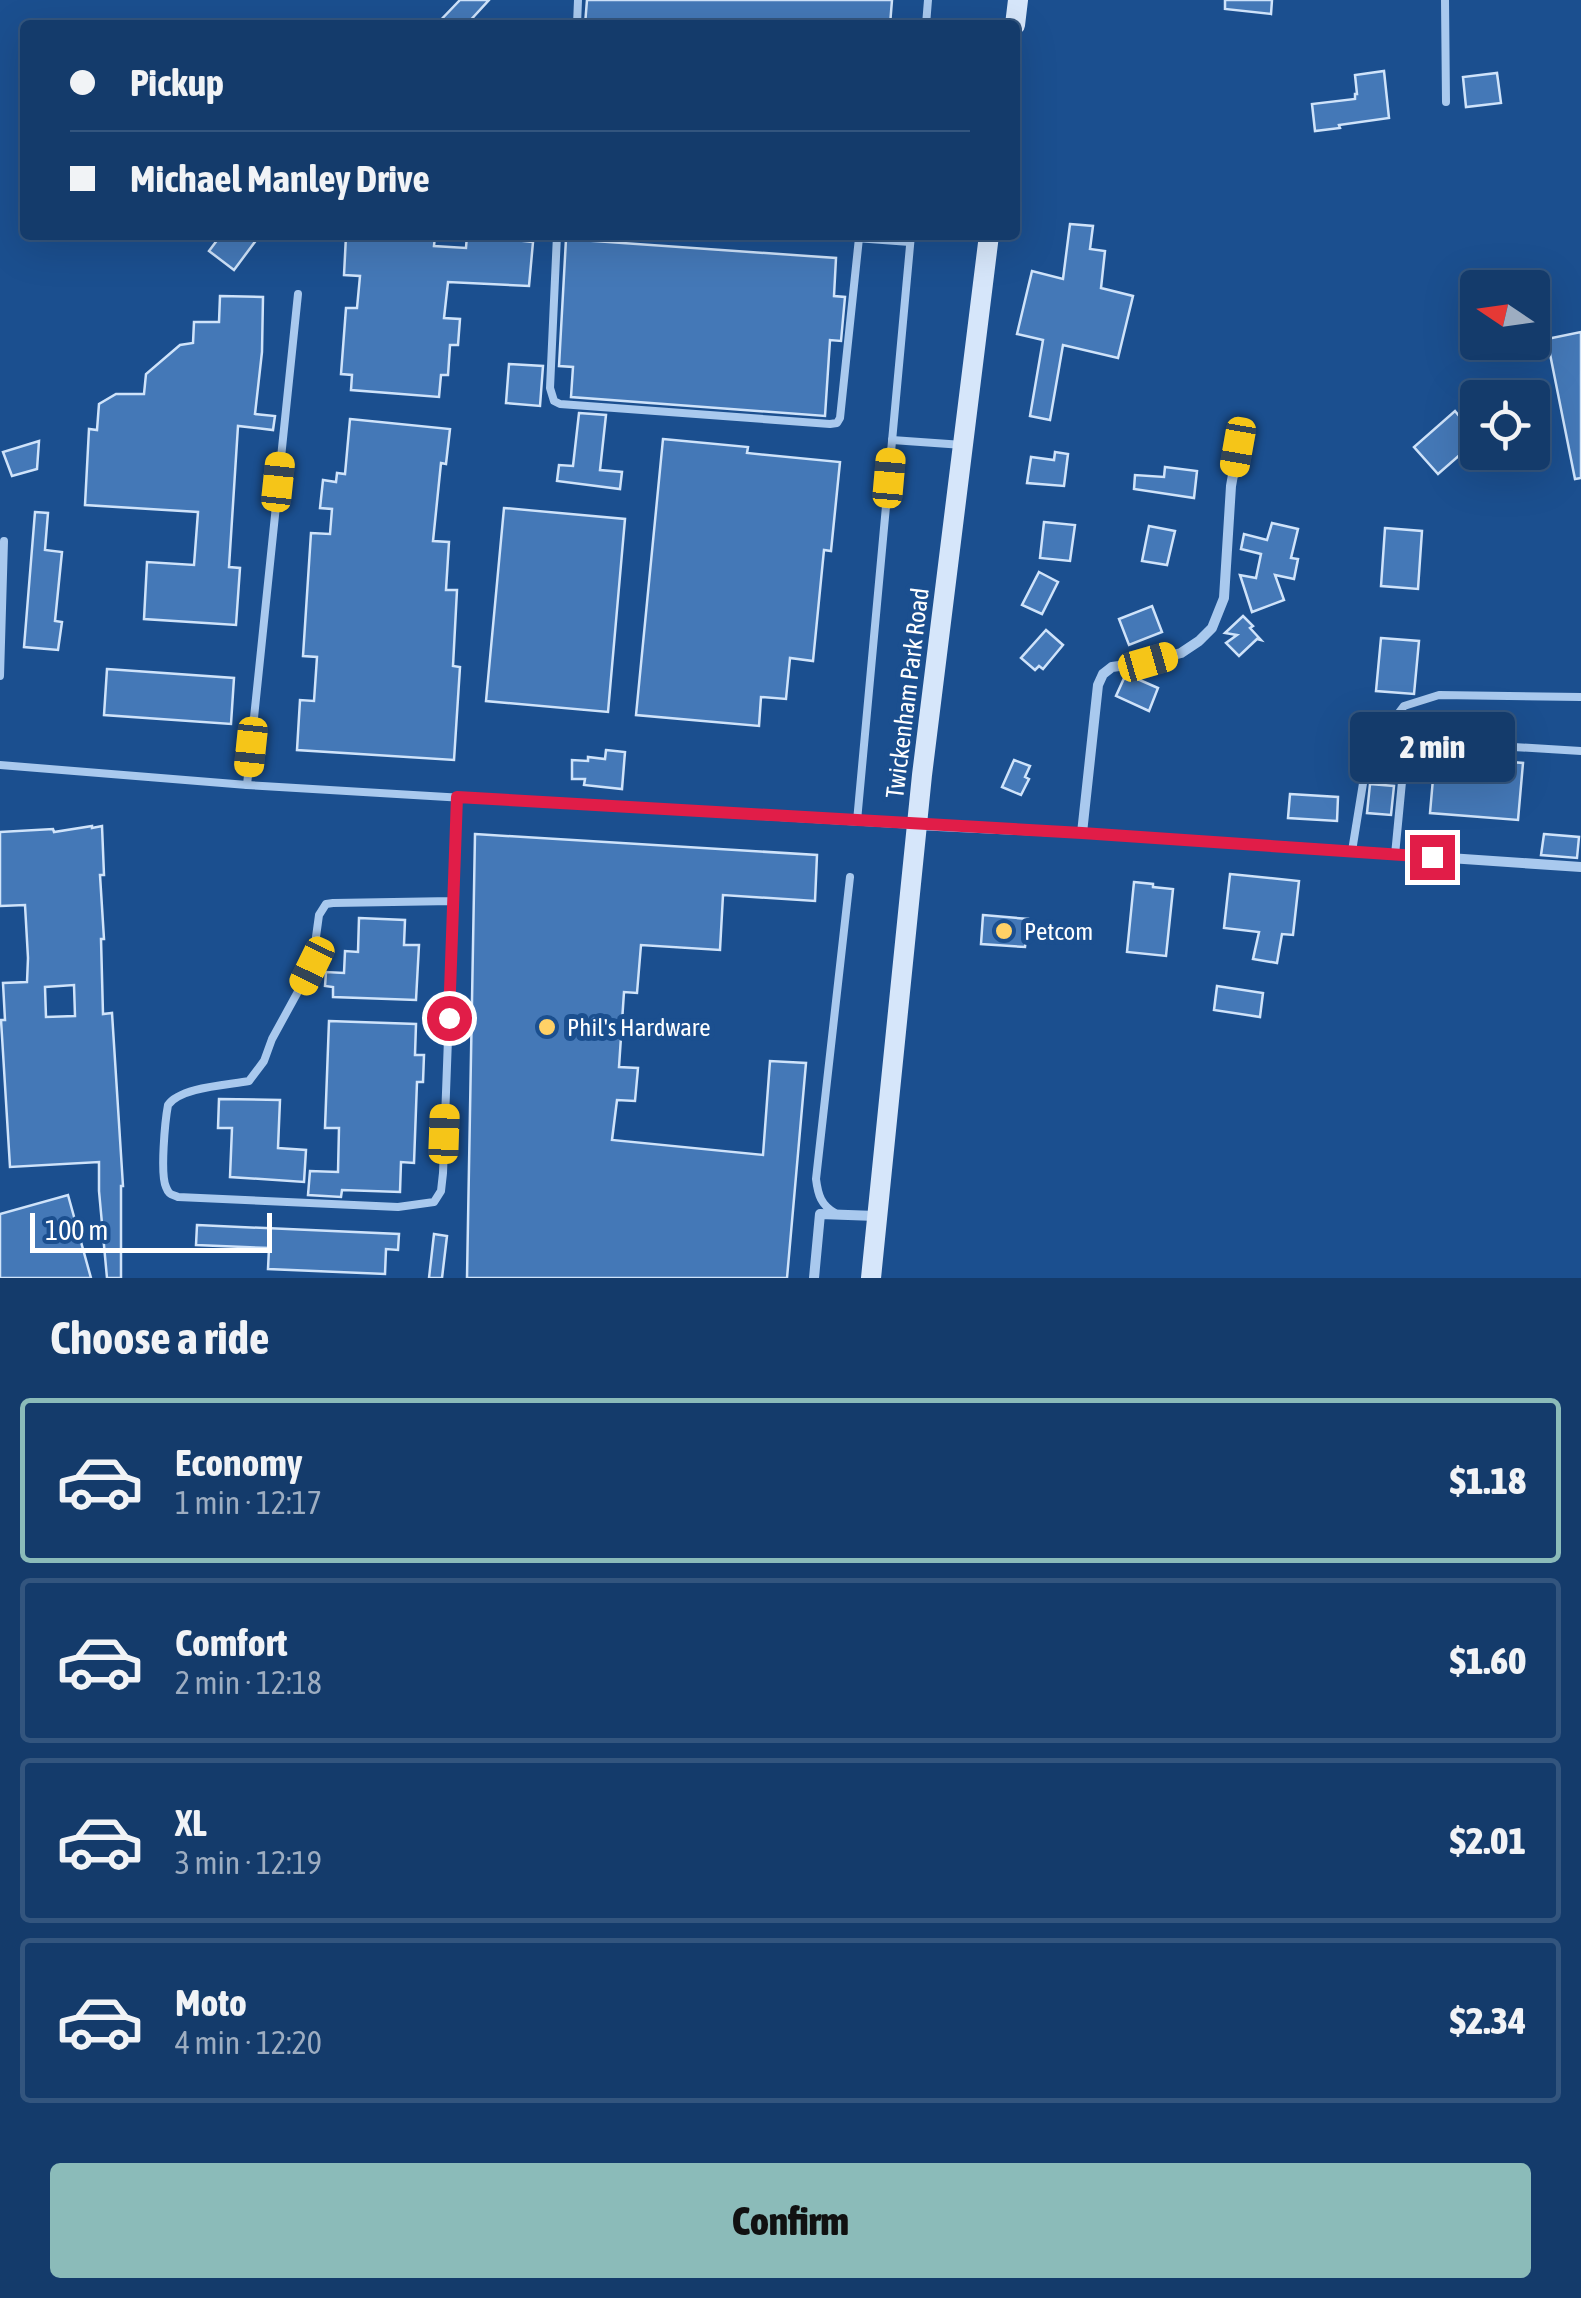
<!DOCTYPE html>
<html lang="en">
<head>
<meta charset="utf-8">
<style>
	:root { --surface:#143b6b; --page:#1d4271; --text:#f1f3f6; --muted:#9dadc1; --line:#33557e; --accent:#8bbbb9 }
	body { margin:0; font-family:"Asap Condensed",sans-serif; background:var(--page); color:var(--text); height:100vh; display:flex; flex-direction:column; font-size:38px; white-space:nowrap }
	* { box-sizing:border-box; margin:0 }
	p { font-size:32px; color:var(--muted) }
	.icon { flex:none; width:55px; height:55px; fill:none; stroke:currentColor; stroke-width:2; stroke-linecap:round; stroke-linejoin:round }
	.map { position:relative; height:1278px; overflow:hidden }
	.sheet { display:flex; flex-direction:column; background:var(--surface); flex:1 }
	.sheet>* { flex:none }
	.top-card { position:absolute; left:20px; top:20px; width:1000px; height:220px; border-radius:10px; box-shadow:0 10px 40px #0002,0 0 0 2px var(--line); display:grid; align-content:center; height:220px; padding:0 50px; background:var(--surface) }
	.needle { width:65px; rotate:283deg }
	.fabs { position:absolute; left:1460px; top:270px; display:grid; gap:20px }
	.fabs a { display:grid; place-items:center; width:90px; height:90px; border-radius:10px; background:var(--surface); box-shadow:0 10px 40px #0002,0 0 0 2px var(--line); font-size:50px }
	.scale { position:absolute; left:30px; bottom:25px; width:242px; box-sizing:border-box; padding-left:10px; border:5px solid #fff; border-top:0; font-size:28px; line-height:35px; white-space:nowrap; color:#fff; -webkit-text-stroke:8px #1b4f8f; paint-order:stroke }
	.end { position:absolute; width:45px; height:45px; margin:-22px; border:12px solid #e11d48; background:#fff; box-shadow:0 0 0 5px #fff }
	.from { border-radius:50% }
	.bubble { position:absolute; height:70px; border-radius:10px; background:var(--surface); box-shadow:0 10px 40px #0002,0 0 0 2px var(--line); font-size:32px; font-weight:800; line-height:70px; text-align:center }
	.car { position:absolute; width:30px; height:60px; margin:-30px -15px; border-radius:12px; box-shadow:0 0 8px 2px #0007; background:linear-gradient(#f5c518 24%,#345 0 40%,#f5c518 0 76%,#345 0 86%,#f5c518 0) }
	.top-card b { display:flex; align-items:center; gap:35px; height:95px; font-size:38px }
	.top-card b+b { border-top:2px solid var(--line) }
	.top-card i { width:25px; height:25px; background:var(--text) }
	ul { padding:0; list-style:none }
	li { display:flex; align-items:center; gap:30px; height:165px; margin:0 20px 15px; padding:0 30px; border:5px solid var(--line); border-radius:10px }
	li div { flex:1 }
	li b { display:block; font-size:38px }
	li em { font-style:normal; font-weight:800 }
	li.on { border-color:var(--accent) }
	li>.icon { width:90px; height:90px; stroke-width:1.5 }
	h2 { padding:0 50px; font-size:45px; line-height:120px }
	.cta { display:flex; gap:20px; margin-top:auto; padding:20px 50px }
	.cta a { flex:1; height:115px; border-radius:10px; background:var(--accent); color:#111; font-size:40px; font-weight:800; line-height:115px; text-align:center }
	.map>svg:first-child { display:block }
	.building { fill:#4478b7; stroke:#cfe3fa; stroke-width:2.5; fill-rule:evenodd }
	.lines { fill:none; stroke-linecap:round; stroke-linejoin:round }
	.service { stroke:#a9c9ee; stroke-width:8 }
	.minor { stroke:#a9c9ee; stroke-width:10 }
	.secondary { stroke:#d6e6fa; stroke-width:20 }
	.route { stroke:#e11d48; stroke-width:12 }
	.poi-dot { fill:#ffd166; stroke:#1b4f8f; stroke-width:4 }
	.labels { text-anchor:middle; stroke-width:10; stroke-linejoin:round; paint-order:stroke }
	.street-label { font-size:25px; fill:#fff; stroke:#1b4f8f }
	.poi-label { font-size:25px; fill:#fff; stroke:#1b4f8f; text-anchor:start }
</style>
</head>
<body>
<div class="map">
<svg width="1581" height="1278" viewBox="0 0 1581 1278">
	<rect width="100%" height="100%" fill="#1b4f8f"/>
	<g class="building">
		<path d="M460,0H489L466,25H436Z"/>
		<path d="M587,0H892L890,25H585Z"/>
		<path d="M1225,0H1272L1271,14L1225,9Z"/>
		<path d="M1384,71L1389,118L1339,125L1340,128L1315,131L1312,104L1355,99V94H1357L1355,75Z"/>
		<path d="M1497,73L1501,103L1466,107L1463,77Z"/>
		<path d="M1070,224L1093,226L1090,249L1105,251L1101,288L1133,296L1118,358L1063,345L1050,420L1030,416L1043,340L1017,334L1032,271L1063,279Z"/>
		<path d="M221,235H260L234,270L209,251Z"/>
		<path d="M418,235L435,236L434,246L466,248L467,235H505V239L533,242L529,286L448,282L444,318L460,319L458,345H450L448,375H441L439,397L351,390L352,375L341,374L346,308H357L360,276L344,275L346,236Z"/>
		<path d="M566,239L836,258L834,296L845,297L841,341L830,340L825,416L571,397L573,367L559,366Z"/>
		<path d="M220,296L263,297L262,352L255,414L275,416L273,430L238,426L229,567L240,568L236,625L144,619L147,562L194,565L198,512L85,505L89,429L97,430L99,404L116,394H144L146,374L180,345L193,343L194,322H219Z"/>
		<path d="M1581,332V478L1575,479L1547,339Z"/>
		<path d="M509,364L543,366L540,406L506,403Z"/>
		<path d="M1455,411L1478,439L1438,474L1414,447Z"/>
		<path d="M579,413L606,415L600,470L622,472L620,489L557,481L559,465L573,466Z"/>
		<path d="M350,419L450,429L446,464L441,463L433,541L449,542L446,590H457L453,666L460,667L454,760L297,750L300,700L314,701L317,657L303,656L311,533L330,534L332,509L320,508L323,480L336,482L337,473L345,474Z"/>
		<path d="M663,439L748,447L747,453L840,462L831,551L824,550L813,661L790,658L786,699L761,697L759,726L636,715Z"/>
		<path d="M39,441L37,469L12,476L3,452Z"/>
		<path d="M1055,452L1068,454L1064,486L1027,483L1031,457L1054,460Z"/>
		<path d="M1165,467L1197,471L1194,498L1134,489L1135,475L1164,477Z"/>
		<path d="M504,508L625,519L608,712L486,701Z"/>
		<path d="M35,512L48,513L45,550L62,552L55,621L62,622L58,650L24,647Z"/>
		<path d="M1044,522L1075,525L1070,561L1040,558Z"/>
		<path d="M1272,523L1298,529L1291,558L1298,559L1294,579L1275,575L1284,600L1252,612L1240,575L1256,578L1261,554L1241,549L1244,534L1267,540Z"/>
		<path d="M1149,526L1175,531L1167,565L1142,561Z"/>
		<path d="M1385,528L1422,531L1418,589L1381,586Z"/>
		<path d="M1039,572L1058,582L1042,614L1022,605Z"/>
		<path d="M1152,606L1162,632L1129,645L1119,619Z"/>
		<path d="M1243,616L1253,626L1250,628L1261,640L1257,639L1239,656L1226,643L1237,635L1225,633Z"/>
		<path d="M1046,630L1063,645L1043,669L1039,666L1035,670L1021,658Z"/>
		<path d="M1381,638L1419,641L1414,694L1376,691Z"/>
		<path d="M107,669L234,678L231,724L104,715Z"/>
		<path d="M1126,674L1158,688L1149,711L1116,696Z"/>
		<path d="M606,750L625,752L622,789L584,785L585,779H572V760L588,761V757L605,759Z"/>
		<path d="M1435,756L1523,763L1518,820L1430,813Z"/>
		<path d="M1014,760L1030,766L1025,777L1029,779L1021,795L1002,787Z"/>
		<path d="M1370,784L1394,786L1391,815L1367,813Z"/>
		<path d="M1290,794L1338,797L1337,821L1288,818Z"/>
		<path d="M92,826V828L102,826L104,875H100L104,939H101L103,1014L112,1013L123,1186H121V1278H107L99,1191V1162L10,1167L1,1020H5L3,983L27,982L28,958L25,905L0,906V832L53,829L54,832ZM74,985L75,1016L46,1017L45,987Z"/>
		<path d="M475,834L817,855L815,901L723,895L720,950L641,945L637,993L624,992L619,1067L638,1068L635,1101L617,1100L612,1140L763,1155L770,1061L806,1063L787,1278H467Z"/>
		<path d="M1544,834L1579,837L1577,858L1541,855Z"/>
		<path d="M1230,874L1299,881L1293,935L1282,934L1277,963L1253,959L1259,932L1224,928Z"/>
		<path d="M1134,882L1153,884V887L1173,889L1166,956L1127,952Z"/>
		<path d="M983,915L1028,919L1025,947L981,944Z"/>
		<path d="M359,918L405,920L404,945H419L416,1000L333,997V987L325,986L326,972L344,973L345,951L358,952Z"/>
		<path d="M1217,986L1263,993L1260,1017L1214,1010Z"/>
		<path d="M329,1021L416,1024L415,1055H424L423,1082H417L414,1163L401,1162L400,1192L342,1190L341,1197L308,1195L310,1171L338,1172L339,1128H325Z"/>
		<path d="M219,1099L280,1100L278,1148L306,1150L304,1182L230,1177L232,1128H218Z"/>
		<path d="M68,1195L91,1278H0V1214Z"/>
		<path d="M197,1225L399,1234L398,1250L386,1249L385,1274L268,1269L269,1248L196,1245Z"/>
		<path d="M434,1234L447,1236L442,1278H429Z"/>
	</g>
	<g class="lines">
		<g class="service">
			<path d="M1445,0L1446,102"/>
			<path d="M577,25L578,0"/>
			<path d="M926,25L928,0"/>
			<path d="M557,235L550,388L554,401L560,404L830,424L837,423L840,418L859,238"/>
			<path d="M815,235L910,242"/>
			<path d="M947,235L989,237"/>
			<path d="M892,440L963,445"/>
			<path d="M0,676L4,541"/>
			<path d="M1379,739L1581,751"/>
			<path d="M0,765L247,785L914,825"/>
			<path d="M247,785L298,294"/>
			<path d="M857,821L911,235"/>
			<path d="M1352,851L1365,771L1379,739L1404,706L1439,695L1581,697"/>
			<path d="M1395,855L1406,740"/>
			<path d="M453,901L333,903L326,904L319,915L312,966L272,1039L264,1061L249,1081C228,1085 180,1087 168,1105C165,1121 160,1174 166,1187C169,1195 171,1194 178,1197L398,1207L434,1202L441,1191L443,1173L457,797"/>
			<path d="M835,1213C821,1205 818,1195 816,1179L850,877"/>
		</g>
		<g class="minor">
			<path d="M917,825L1082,833L1581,867"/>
			<path d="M1082,833L1098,685L1103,674L1112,667L1148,662L1181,653L1199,641L1212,628L1224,598L1231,486L1238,447"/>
			<path d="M814,1278L820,1214L876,1216"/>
		</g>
		<g class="secondary">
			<path d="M1015,25L1018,0"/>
			<path d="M871,1278L922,775L989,235"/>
		</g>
	</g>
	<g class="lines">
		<path class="route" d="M449,1018L457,797L1082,833L1432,857"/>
	</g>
	<g class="poi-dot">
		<circle cx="1004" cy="931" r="10"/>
		<circle cx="547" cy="1027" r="10"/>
	</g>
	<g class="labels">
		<g class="street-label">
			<text transform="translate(907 693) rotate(-83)" y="9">Twickenham Park Road</text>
		</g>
		<g class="poi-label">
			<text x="1024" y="940">Petcom</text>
			<text x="567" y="1036">Phil's Hardware</text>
		</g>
	</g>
</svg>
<div class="fabs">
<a><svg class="needle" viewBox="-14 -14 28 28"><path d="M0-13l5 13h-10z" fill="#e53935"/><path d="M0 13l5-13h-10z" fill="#9dadc1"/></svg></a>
<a><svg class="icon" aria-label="locate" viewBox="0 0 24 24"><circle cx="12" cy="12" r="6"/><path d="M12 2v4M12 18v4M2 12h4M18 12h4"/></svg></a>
</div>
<div class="scale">100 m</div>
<i class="end from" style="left:449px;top:1018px"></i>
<i class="end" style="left:1432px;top:857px"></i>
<div class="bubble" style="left:1350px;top:712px;width:165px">2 min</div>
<i class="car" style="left:1238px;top:447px;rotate:190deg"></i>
<i class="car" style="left:889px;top:478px;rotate:5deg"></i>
<i class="car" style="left:278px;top:482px;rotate:6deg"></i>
<i class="car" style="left:1148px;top:662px;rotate:74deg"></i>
<i class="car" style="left:251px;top:747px;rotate:186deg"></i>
<i class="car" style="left:312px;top:966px;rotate:206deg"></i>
<i class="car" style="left:444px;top:1134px;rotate:2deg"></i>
<div class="top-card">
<b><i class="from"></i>Pickup</b>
<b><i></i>Michael Manley Drive</b>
</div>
</div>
<section class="sheet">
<h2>Choose a ride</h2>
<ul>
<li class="on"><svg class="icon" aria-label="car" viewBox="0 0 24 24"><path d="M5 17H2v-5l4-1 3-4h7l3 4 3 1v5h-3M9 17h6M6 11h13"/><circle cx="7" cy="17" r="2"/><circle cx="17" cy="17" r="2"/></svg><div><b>Economy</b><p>1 min · 12:17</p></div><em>$1.18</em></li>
<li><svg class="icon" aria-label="car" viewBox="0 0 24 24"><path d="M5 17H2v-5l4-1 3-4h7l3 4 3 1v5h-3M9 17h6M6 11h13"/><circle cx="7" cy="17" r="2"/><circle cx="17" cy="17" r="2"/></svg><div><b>Comfort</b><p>2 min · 12:18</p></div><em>$1.60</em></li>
<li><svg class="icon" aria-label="car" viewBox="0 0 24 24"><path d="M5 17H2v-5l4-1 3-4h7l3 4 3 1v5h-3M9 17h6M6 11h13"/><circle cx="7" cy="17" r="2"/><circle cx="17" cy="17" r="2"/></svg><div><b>XL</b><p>3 min · 12:19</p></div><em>$2.01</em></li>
<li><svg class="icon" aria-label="car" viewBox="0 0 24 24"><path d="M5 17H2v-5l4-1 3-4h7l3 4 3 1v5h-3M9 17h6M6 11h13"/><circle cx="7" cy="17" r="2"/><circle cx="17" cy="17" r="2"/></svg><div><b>Moto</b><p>4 min · 12:20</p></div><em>$2.34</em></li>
</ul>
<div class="cta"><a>Confirm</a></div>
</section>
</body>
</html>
